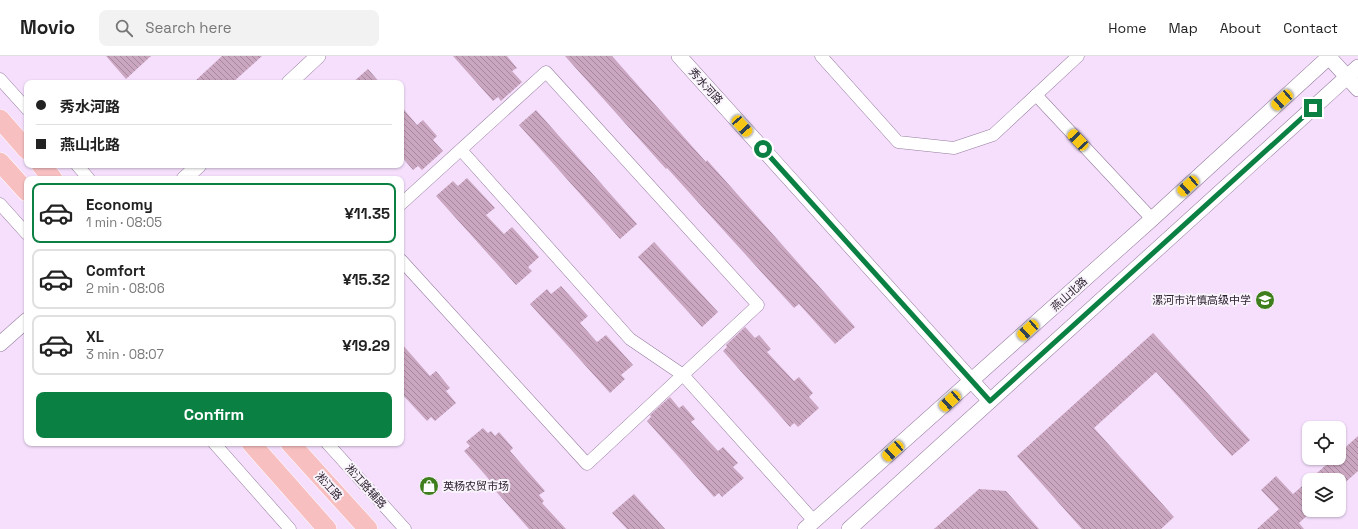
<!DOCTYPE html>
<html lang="en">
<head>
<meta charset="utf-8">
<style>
	:root { --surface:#fff; --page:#f2f2f2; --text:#222; --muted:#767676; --line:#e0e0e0; --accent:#0b8043 }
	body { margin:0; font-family:"Space Grotesk","Noto Sans SC",sans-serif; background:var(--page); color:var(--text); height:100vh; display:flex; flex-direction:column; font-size:15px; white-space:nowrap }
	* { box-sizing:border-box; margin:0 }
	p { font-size:13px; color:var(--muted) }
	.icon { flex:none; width:22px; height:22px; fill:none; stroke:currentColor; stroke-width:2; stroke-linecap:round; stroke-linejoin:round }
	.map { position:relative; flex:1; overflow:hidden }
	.sheet { position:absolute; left:24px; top:120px; width:380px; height:270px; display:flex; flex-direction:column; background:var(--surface); border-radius:8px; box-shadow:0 1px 3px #0004 }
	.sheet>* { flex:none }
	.hud { position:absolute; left:24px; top:24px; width:380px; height:88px; border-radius:8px; box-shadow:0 1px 3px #0004; display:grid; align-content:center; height:88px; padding:0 12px; background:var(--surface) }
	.controls { position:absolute; left:1302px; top:365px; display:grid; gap:8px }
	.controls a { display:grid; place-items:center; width:44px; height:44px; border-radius:8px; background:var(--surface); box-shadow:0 1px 3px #0004; font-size:20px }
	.end { position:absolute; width:18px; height:18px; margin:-9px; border:5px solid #0b8043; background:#fff; box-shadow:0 0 0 2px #fff }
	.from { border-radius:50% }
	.car { position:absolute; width:12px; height:24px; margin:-12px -6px; border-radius:5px; box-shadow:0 0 3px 1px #0007; background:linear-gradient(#f5c518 24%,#345 0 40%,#f5c518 0 76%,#345 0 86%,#f5c518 0) }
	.hud b { display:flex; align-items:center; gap:14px; height:38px; font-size:15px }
	.hud b+b { border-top:1px solid var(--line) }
	.hud i { width:10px; height:10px; background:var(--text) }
	ul { padding:7px 0 0; list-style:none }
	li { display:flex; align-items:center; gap:12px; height:60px; margin:0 8px 6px; padding:0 4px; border:2px solid var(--line); border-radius:8px }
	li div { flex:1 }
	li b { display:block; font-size:15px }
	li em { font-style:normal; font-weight:800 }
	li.selected { border-color:var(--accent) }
	li>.icon { width:36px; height:36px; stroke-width:1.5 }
	.primary-button { display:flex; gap:8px; margin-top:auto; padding:8px 12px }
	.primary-button a { flex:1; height:46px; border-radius:8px; background:var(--accent); color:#fff; font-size:16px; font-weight:800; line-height:46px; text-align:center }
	header { display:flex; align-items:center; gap:24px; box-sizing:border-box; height:56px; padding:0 20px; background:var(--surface); border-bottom:1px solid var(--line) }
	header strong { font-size:19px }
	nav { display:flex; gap:22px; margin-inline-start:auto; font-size:14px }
	.search { width:280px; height:36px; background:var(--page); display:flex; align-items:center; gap:10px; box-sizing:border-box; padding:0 14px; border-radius:8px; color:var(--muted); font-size:15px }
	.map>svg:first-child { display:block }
	.building { fill:url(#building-back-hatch) }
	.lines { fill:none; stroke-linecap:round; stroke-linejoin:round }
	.minor-casing { stroke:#957c9d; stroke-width:13 }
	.tertiary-casing { stroke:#957c9d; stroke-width:16 }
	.primary-casing { stroke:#fff; stroke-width:20 }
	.minor { stroke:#fff; stroke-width:12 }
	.tertiary { stroke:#fff; stroke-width:15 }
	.primary { stroke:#f8bfc1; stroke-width:19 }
	.route { stroke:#0b8043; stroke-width:5 }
	.labels { text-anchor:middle; stroke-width:4; stroke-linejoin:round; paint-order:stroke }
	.street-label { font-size:11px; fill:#2d2331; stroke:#f9f3fb }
	.poi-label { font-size:11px; fill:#2d2331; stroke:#f9f3fb; text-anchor:end }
</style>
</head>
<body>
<header>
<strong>Movio</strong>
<div class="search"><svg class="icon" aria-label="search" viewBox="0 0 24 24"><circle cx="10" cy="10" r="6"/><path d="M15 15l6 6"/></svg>Search here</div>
<nav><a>Home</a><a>Map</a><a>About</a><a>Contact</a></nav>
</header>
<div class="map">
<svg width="1358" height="473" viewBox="0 0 1358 473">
	<defs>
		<pattern id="building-back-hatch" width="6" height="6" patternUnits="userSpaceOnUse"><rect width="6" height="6" fill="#cba6c0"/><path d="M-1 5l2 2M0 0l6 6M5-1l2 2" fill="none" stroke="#a5879d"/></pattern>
	</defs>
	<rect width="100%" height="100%" fill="#f5dffd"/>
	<g class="building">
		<path d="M106,0H151L126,23Z"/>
		<path d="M222,0H262L232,27H193Z"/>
		<path d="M453,0H507L517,12L512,15L522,26L501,45L498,41L493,45Z"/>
		<path d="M565,0H612L706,106L707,104L855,271L835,288L799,248L794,252L667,112L666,113Z"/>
		<path d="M368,13L380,27H352Z"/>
		<path d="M401,50L417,69L423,64L437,80L433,84L443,95L422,114L418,110L413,114L401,100Z"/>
		<path d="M536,54L637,168L620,183L519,69Z"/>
		<path d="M467,122L495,152L486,159L504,178L512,171L539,201L528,211L532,215L516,229L436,140L453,125L458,130Z"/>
		<path d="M654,186L718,256L702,271L638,201Z"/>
		<path d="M561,230L588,260L580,267L597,286L606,279L633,309L621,319L625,323L610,337L530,248L547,233L551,238Z"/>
		<path d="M745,271L755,282L759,279L771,293L767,296L794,325L799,321L813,337L809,341L819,352L798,371L794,367L790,371L723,295L727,291L726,289Z"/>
		<path d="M1153,277L1250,384L1232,400L1156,316L1094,372L1174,461L1161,473H1082L1017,400Z"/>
		<path d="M401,287L430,320L436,315L450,332L446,335L456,347L435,365L431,361L427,365L401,337Z"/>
		<path d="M670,341L679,352L683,349L695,363L691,366L718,395L723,391L738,407L733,411L744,422L722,441L719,437L714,441L647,365L651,361L650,359Z"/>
		<path d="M483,372L488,377L491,375L495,380L499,376L513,392L510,395L545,435L539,439L544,445L542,447L566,473H529L494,433L496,431L464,395L470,390L466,386Z"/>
		<path d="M1358,380V415L1339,432V424H1309L1334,402H1339V397Z"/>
		<path d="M1276,420L1293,438L1309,424V458L1299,467L1304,473H1257L1279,453L1261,434Z"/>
		<path d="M979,433L1006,435L1039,473H934Z"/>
		<path d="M634,438L665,473H627L612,457Z"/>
	</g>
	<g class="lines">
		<g class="minor-casing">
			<g id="minor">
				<path d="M821,0L898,86L954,92L993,79L1078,0"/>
				<path d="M0,23L27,53"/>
				<path d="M1036,39L1152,163"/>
				<path d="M461,94L630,283L683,319L814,465"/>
				<path d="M77,109L89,123"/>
				<path d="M0,148L27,178"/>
				<path d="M401,148L546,16L758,249L587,408L401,204"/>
				<path d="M214,387L290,473"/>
				<path d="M327,387L405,473"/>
			</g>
		</g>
		<g class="tertiary-casing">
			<g id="tertiary">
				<path d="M679,0L990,345"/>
				<path d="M1328,0L1358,33"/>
				<path d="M289,27L318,0"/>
				<path d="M184,123L199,109"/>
				<path d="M0,288L27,264"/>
				<path d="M805,473L1152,163L1330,0"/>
				<path d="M849,473L1358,11"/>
			</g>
		</g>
		<g class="primary-casing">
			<g id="primary">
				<path d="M0,63L27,94"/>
				<path d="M0,106L27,136"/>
				<path d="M41,109L53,123"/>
				<path d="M251,387L327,473"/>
				<path d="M290,387L368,473"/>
			</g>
		</g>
		<use href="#minor" class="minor"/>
		<use href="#tertiary" class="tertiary"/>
		<use href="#primary" class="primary"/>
	</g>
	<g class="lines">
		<path class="route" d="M763,93L990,345L1313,52"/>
	</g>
	<defs>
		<g id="school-disc" transform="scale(1)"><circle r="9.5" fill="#3f7e1d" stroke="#f9f3fb"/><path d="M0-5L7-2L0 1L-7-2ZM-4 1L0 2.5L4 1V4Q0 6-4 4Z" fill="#fff"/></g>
		<g id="shop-disc" transform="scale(1)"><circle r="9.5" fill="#3f7e1d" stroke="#f9f3fb"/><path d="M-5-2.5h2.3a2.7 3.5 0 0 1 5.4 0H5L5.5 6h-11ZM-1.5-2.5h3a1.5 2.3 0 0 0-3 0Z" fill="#fff"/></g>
	</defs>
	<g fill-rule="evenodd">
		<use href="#school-disc" x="1265" y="244"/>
		<use href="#shop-disc" x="429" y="430"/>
	</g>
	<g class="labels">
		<g class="street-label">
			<text transform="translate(706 30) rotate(48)" y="4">秀水河路</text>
			<text transform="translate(1069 238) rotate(-42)" y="4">燕山北路</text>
			<text transform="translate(329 430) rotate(48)" y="4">淞江路</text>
			<text transform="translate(366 430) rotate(48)" y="4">淞江路辅路</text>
		</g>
		<g class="poi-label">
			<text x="1251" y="248">漯河市许慎高级中学</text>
			<text x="443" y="434" text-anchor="start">英杨农贸市场</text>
		</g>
	</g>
</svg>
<div class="controls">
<a><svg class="icon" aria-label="locate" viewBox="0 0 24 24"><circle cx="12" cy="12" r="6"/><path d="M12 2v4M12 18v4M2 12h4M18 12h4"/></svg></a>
<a><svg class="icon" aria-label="layers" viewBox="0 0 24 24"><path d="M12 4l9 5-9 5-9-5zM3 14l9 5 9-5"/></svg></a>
</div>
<i class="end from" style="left:763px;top:93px"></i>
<i class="end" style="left:1313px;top:52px"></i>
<i class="car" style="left:1282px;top:44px;rotate:228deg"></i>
<i class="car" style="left:742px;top:70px;rotate:138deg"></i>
<i class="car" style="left:1078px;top:84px;rotate:317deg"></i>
<i class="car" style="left:1188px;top:130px;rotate:228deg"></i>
<i class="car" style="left:1028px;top:274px;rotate:228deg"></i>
<i class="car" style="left:950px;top:345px;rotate:228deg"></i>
<i class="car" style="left:893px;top:395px;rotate:228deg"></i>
<div class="hud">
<b><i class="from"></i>秀水河路</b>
<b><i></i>燕山北路</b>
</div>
<section class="sheet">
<ul>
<li class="selected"><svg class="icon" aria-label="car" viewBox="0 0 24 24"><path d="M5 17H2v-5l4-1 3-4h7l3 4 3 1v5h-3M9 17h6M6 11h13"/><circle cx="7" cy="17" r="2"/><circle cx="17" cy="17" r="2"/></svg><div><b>Economy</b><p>1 min · 08:05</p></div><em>¥11.35</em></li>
<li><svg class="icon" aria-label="car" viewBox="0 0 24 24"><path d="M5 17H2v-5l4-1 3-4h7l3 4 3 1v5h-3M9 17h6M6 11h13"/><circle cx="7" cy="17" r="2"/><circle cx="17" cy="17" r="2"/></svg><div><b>Comfort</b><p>2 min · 08:06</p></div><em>¥15.32</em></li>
<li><svg class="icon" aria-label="car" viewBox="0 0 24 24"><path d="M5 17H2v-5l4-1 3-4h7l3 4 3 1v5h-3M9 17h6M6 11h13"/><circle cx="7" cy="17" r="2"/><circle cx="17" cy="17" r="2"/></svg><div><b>XL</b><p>3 min · 08:07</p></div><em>¥19.29</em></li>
</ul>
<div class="primary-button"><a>Confirm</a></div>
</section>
</div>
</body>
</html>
